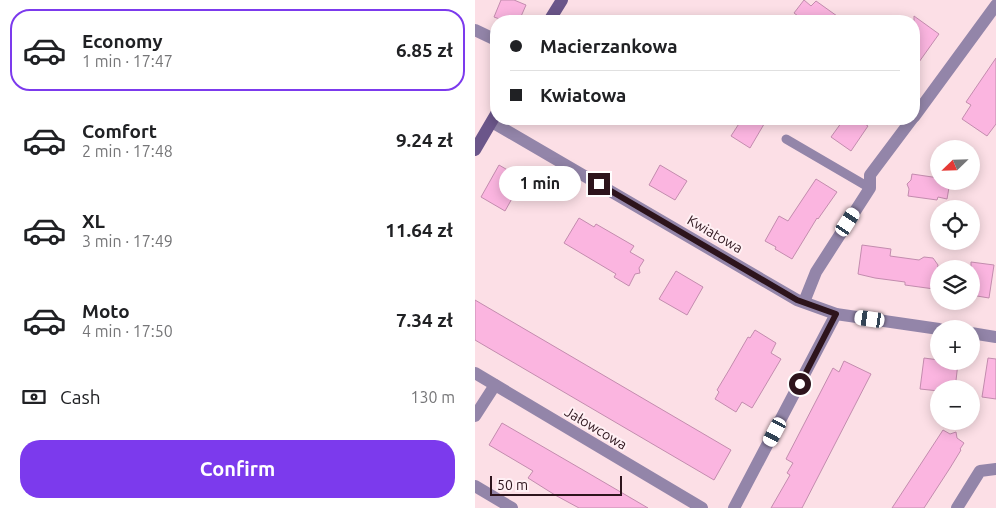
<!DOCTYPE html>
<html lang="en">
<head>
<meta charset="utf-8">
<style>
	:root { --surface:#fff; --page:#f6f6f6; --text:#202124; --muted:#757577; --line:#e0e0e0; --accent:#7c3aed }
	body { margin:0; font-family:Ubuntu,sans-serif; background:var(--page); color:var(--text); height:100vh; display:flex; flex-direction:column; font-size:19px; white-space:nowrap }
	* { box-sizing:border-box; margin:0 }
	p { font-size:16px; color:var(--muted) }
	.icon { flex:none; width:28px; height:28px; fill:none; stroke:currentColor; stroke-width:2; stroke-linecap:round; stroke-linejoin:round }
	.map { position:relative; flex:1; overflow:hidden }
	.sheet { display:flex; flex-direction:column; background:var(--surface); width:475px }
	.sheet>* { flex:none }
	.banner { position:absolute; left:15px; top:15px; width:430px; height:110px; border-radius:20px; box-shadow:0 2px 12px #0003; display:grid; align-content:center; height:110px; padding:0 20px; background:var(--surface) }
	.needle { width:32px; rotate:247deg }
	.tools { position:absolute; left:455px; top:140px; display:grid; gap:10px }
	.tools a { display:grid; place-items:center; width:50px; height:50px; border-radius:50%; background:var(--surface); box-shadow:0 2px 12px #0003; font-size:25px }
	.scale { position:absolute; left:15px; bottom:12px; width:132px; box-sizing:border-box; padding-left:5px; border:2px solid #2d141c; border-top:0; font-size:14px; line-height:18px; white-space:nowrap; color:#2d141c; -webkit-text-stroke:4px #fff0f4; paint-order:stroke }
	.end { position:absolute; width:22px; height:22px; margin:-11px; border:6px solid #2d141c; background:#fff; box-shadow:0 0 0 2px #fff }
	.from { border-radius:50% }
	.bubble { position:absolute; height:35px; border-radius:18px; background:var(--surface); box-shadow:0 2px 12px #0003; font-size:16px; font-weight:700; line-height:35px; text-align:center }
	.car { position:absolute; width:15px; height:30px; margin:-15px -8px; border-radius:6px; box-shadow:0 0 4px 1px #0007; background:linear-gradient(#fff 24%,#345 0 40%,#fff 0 76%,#345 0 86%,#fff 0) }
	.banner b { display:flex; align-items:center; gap:18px; height:48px; font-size:19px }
	.banner b+b { border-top:1px solid var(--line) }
	.banner i { width:12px; height:12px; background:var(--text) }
	ul { padding:9px 0 0; list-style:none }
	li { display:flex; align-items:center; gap:15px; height:82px; margin:0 10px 8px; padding:0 10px; border:2px solid transparent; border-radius:20px }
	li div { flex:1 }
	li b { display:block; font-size:19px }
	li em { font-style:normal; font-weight:700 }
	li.active { border-color:var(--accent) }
	li>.icon { width:45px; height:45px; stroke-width:1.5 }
	.pay { display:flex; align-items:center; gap:12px; height:55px; padding:0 20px; font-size:19px }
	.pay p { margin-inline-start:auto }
	.action { display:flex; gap:10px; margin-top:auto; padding:10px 20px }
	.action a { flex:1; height:58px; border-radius:20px; background:var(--accent); color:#fff; font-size:20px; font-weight:700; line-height:58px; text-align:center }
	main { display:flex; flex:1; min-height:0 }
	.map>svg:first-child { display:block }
	.building { fill:#fbb5e0; stroke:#c38cae }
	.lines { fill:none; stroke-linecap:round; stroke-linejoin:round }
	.lane { stroke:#9385a9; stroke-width:9 }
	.street { stroke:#9385a9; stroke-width:12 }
	.secondary { stroke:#6b568a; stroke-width:12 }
	.route { stroke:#2d141c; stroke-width:6 }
	.labels { text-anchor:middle; stroke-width:4; stroke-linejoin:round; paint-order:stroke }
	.street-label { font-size:14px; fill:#2d141c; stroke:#fff0f4 }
</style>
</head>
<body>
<main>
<section class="sheet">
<ul>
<li class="active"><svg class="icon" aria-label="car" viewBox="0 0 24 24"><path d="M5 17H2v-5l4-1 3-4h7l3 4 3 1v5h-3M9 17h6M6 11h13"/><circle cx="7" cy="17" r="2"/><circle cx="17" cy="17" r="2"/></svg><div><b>Economy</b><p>1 min · 17:47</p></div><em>6.85 zł</em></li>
<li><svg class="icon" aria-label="car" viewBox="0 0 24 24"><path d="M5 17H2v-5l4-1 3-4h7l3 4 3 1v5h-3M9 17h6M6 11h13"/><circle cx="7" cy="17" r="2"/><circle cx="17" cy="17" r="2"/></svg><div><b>Comfort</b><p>2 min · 17:48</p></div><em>9.24 zł</em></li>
<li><svg class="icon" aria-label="car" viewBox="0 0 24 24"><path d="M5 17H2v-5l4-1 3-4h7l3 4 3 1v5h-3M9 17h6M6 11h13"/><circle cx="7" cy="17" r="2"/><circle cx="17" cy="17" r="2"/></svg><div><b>XL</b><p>3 min · 17:49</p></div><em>11.64 zł</em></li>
<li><svg class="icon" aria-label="car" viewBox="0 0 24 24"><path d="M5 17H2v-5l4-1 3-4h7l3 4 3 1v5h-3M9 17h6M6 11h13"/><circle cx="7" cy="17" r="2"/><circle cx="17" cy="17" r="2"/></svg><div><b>Moto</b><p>4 min · 17:50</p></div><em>7.34 zł</em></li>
</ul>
<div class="pay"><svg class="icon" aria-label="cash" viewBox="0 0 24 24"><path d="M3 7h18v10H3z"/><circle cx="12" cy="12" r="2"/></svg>Cash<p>130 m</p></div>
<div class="action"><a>Confirm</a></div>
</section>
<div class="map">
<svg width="521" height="508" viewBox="0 0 521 508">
	<rect width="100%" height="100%" fill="#fcdfe6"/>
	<g class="building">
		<path d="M26,0H39L51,5L44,21H30L19,17Z"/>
		<path d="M329,0L336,6L341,1L369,21H325L327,19L319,13Z"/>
		<path d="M439,16L464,34L439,69Z"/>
		<path d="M521,58V124L512,136L487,119L496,105L491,102Z"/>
		<path d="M267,119H292L275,148L256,136Z"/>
		<path d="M369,119H382L393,126L376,151L356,137Z"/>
		<path d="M24,165L48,179L30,211L6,197Z"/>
		<path d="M185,165L212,181L200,200L174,185Z"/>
		<path d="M437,174L464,178V181L475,182L472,199L463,197L462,200L433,196L434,189L432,184L436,180Z"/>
		<path d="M341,179L362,192L343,219L342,218L317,259L300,249L301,247L290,241L304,216L313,221Z"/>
		<path d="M104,218L119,227L121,224L159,246L155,252L169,260L164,268L165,273L160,274L154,286L139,277L141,274L89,243Z"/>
		<path d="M387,245L416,249L415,256L444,260L449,257L458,258L463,265L459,289L430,285V282L400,278L383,274Z"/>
		<path d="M496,262L519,265L514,298L496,295Z"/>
		<path d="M201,271L228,287L212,315L184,299Z"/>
		<path d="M0,300L256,450L239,480L0,340Z"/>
		<path d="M280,330L301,343L296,353L306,359L277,408L267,402L261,412L240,399L244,392L242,390L254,370L273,337L275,338Z"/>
		<path d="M449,358L464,360V361L483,363L480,389H464V391L445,389Z"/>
		<path d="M513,358L521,359V399L507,397Z"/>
		<path d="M369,361L396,374L327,508H296L315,475L312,473L318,463L311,459L358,368L364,372Z"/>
		<path d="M27,423L108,470L173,508H104L80,495L53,478L58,471L14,445Z"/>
		<path d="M468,430L475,434L481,432L482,438L489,443L485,449L486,450L475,468L449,508H417Z"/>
	</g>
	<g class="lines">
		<path class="lane" d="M311,139L395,188"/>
		<g class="street">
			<path d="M0,30L21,40"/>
			<path d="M439,117L521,5"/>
			<path d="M17,122L322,300L361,314L464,329"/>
			<path d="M329,302L341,272L395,188V175L437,119"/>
			<path d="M496,333L521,337"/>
			<path d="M0,373L227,508"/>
			<path d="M0,416L20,385"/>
			<path d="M0,486L37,508"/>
			<path d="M259,508L361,314"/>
			<path d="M482,508L505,471L521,469"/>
		</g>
		<g class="secondary">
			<path d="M74,21L87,0"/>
			<path d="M0,150L21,114"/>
		</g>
	</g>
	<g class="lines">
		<path class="route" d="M124,184L322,300L361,314L325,384"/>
	</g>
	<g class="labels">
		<g class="street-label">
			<text transform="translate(240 234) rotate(30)" y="5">Kwiatowa</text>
			<text transform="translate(121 428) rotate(31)" y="5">Jałowcowa</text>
		</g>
	</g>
</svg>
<div class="tools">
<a><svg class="needle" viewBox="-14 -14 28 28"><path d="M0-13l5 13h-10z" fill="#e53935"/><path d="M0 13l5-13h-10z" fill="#757577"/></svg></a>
<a><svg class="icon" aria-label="locate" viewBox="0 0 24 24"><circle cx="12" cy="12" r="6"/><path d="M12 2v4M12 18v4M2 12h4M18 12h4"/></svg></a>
<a><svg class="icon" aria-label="layers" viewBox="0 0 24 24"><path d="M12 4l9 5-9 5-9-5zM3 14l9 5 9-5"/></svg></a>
<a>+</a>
<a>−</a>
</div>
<div class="scale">50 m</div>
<i class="end from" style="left:325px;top:384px"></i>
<i class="end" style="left:124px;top:184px"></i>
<div class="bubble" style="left:24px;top:166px;width:82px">1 min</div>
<i class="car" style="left:373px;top:222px;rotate:33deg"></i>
<i class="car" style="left:395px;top:319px;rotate:278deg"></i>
<i class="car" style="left:300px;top:432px;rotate:208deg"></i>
<div class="banner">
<b><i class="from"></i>Macierzankowa</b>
<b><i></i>Kwiatowa</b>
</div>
</div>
</main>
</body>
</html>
